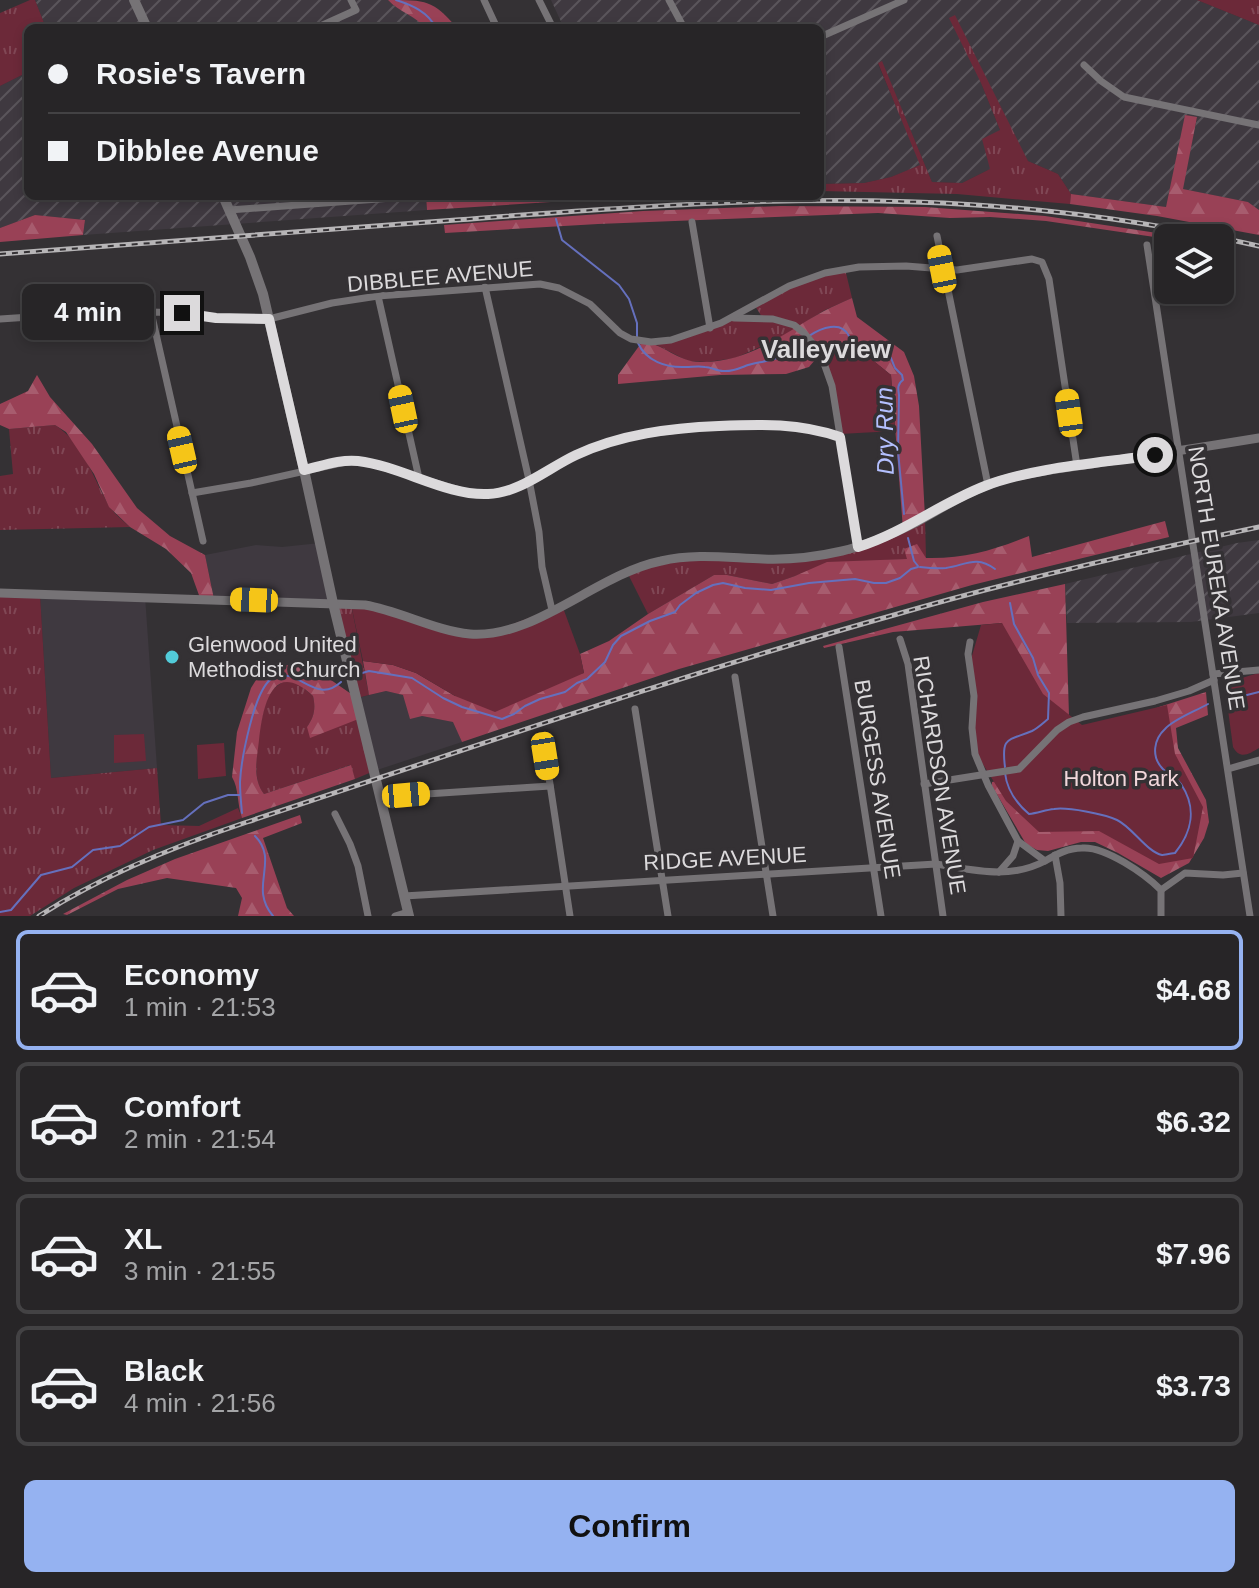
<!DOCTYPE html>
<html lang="en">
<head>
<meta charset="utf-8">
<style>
	:root { --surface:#272527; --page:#333133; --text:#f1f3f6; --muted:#a4a5a7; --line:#434244; --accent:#95b2f1 }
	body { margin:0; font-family:Arial,sans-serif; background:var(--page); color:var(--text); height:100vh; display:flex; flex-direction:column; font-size:30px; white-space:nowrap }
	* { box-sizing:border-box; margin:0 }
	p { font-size:26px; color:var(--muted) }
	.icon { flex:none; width:44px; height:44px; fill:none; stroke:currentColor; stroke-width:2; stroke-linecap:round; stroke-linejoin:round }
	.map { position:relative; height:916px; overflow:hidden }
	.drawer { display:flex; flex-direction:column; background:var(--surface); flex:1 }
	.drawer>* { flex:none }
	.guide { position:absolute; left:24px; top:24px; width:800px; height:176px; border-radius:12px; box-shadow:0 4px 12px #0003,0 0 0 2px var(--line); display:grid; align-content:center; height:176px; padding:0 24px; background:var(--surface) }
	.tools { position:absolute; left:1154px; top:224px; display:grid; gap:16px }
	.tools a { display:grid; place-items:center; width:80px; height:80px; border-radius:12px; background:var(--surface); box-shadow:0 4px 12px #0003,0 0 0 2px var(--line); font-size:40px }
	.end { position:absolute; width:36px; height:36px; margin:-18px; border:10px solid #dcdadc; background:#111; box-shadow:0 0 0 4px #111 }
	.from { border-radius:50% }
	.bubble { position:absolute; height:56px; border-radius:12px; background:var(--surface); box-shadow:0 4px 12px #0003,0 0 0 2px var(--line); font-size:26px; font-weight:600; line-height:56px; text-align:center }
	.car { position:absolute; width:24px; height:48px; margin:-24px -12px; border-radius:10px; box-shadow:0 0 6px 2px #0007; background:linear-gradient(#f5c518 24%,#345 0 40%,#f5c518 0 76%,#345 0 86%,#f5c518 0) }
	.guide b { display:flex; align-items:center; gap:28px; height:76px; font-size:30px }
	.guide b+b { border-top:2px solid var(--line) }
	.guide i { width:20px; height:20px; background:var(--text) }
	ul { padding:14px 0 0; list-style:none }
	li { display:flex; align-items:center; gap:24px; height:120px; margin:0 16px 12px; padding:0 8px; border:4px solid var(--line); border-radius:12px }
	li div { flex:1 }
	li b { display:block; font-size:30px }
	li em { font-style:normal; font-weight:600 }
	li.on { border-color:var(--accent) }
	li>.icon { width:72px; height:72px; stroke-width:1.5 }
	.action { display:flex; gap:16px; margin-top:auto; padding:16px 24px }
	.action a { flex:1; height:92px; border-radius:12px; background:var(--accent); color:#111; font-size:32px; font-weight:600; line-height:92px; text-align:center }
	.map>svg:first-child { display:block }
	.built { fill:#3f3940 }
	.industrial { fill:url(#industrial-furrows) }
	.grass { fill:url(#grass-tufts) }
	.forest { fill:url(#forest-firs) }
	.green { fill:#6c2939 }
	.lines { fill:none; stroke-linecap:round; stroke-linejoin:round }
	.stream { stroke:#6570bd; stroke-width:2 }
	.minor { stroke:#767376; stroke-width:7 }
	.tertiary { stroke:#767376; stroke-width:9 }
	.secondary { stroke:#767376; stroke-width:10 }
	.rail-casing { stroke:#b7b5b7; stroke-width:5 }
	.rail { stroke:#343134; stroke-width:2; stroke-dasharray:6; stroke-linecap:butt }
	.route { stroke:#dcdadc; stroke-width:10 }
	.poi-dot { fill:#52cbd9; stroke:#343134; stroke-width:3 }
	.labels { text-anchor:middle; stroke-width:7; stroke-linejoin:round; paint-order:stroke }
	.street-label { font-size:22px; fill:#dcdadc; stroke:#343134 }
	.poi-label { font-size:22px; fill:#dcdadc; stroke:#343134; text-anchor:start }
	.park-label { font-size:22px; fill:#f2d7db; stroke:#343134 }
	.water-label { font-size:24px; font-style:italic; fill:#b4c0ff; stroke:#343134 }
	.quarter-label { font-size:26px; font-weight:bold; fill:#dcdadc; stroke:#343134 }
</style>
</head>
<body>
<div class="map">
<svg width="1259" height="916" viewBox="0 0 1259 916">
	<defs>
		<pattern id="industrial-furrows" width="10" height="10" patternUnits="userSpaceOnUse" patternTransform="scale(2)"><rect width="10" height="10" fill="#3f3940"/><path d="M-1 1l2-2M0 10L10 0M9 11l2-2" fill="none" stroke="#5a555b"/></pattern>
		<pattern id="grass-tufts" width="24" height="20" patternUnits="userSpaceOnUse" patternTransform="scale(2)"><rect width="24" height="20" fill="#6c2939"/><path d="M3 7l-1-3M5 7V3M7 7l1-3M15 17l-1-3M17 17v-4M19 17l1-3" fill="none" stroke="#804755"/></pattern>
		<pattern id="forest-firs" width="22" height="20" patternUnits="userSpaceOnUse" patternTransform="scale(2)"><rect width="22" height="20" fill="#994156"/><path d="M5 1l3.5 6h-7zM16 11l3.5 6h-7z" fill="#a75c6e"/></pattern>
	</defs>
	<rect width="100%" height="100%" fill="#343134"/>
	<g class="built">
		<path d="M320,543L333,603L214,599L205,555L256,545L282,547Z"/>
		<path d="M40,594L145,596L157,768L51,778Z"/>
		<path d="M386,691L404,695L422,716L454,722L462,742L374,771L357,698Z"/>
	</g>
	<g class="industrial">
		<path d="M35,0H388L393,5L421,22L425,28H46Z"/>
		<path d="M551,0H1197L1259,25V210L1248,202L1182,189L1197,118L1186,115L1166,207L1071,194L1058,174L1028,161L981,83L1000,130L990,169L962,183L932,182L882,62L878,64L921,165L891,177L864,183L820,184V28H564Z"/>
		<path d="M28,72V196H426L427,210L83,235L85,220L35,215L0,228V86Z"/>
		<path d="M1259,540V613L1191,622L1067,623L1065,584L1237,543Z"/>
	</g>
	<g class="grass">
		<path d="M30,0H35L46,28H28V72L0,86V13Z"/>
		<path d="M1197,0H1259V25Z"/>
		<path d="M955,15L1028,161L1058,174L1071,194L1070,204L957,194L820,191V184L864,183L891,177L920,165L878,63L882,61L932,182L962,183L990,169L982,139L1000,130L981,83L949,18Z"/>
		<path d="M845,269L852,298L825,310L776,340L735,358L707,362L688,361L651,342L671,340L733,318L762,317L755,306L789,286Z"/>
		<path d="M55,425C82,442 93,477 108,504C113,513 122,520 130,527L0,530V476L13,474L9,429Z"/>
		<path d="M925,517L926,559L885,560L795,576L772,584L727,575H714L648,614L627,572L657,561L764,559L840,552Z"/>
		<path d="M0,593L40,594L51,778L157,768L161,825L199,826L238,808L242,818L153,850L74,888L30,916H0Z"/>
		<path d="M333,603L351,604L369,695L357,698Z"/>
		<path d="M283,682H296L313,696C316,709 314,717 307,727L361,718L374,771L355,779L350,765L264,794C260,789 258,784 257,777C254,760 261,710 269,695C272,689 277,686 283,682Z"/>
	</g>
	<g class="forest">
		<path d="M388,0C426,0 433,0 457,28H425C416,16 399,12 388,0Z"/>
		<path d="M1185,115L1197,117L1183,189L1248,202L1259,210V235L1157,216L1070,204L1071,194L1166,207Z"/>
		<path d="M426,196H644L427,210Z"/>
		<path d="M781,206L925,207L1045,216L1190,238L1168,239L1046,221L990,217L950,218L878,213L598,224L445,233L444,225L643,211Z"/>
		<path d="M35,215L85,220L83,235L0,242V228Z"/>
		<path d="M852,298L857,317L904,352L914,376L919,406L925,517L903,529L891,375L865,354L855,352L842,344L823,345L815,360L809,367L786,374L720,375L618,384V375L642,342C663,343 678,362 700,362C750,363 783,333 824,311C833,306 843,302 852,298Z"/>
		<path d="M37,375L50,397L92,444L137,508L170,536L205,555L214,599L200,598L191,573L166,549L130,527L109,507L94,474L66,432L55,425L9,429L0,425V404L28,391Z"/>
		<path d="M1165,521L1169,537L972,585L679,669L462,742L453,722L422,716L410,719L403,695L386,691L369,695L363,661L393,665L416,673L455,696L584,673L580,654L609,641L648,614L714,575H727L772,584L795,576L827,562L907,559L904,549L917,544L926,558C965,559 994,550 1029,536L1032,557Z"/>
		<path d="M1065,584L1069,716L1021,744L1002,623L893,632L824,648L823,646L983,602Z"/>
		<path d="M296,664L318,671L357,698L361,718L310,738L307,727C314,717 316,709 313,696C272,658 263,706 259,740C257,759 252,778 264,794L351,765L355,779L242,818C237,805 239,788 232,777L237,732L251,688L256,680L279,666Z"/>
		<path d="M1206,692L1208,715L1176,728L1178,748L1206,800L1209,822L1204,838L1189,863L1161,878L1118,853L1095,842H1081L1048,851L1037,850L1026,844L992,786V782L1012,778L1159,707Z"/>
		<path d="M300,815L302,823L263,838L287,908L294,916H238L242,898L236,888L167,878L118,889L67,915L63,914L127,880L175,859Z"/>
	</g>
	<g class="green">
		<path d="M833,341L855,352L865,354L891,375L895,431L840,434L832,386L820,352L823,345Z"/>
		<path d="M351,604L450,630L490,633L562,605L580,654L584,673L495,712L455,696L416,673L393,665L363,661Z"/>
		<path d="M1002,623L1043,694L1082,725L1167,705L1175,754L1203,807L1193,858L1159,864L1099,831L1039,832L1006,801L979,758L974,736L971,659L981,625Z"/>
		<path d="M1259,673V748C1249,754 1240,760 1233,747L1226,695C1232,679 1244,677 1259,673Z"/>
		<path d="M144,734L146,761L114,763V735Z"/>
		<path d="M224,743L226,776L198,779L197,745Z"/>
	</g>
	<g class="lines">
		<g class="stream">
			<path d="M396,0C412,5 428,12 436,28"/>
			<path d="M550,196L553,201"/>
			<path d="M556,219L562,240L619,285L629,299L637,323V337"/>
			<path d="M809,336C821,328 841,320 849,336C852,342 849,343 856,346C867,351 870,342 877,357L887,356L891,358L895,368L902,375L903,380C897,384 898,389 899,395L898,451L904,514"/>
			<path d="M638,343C646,361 666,368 686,367C692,367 699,366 705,367C711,367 717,371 723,371C732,372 740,368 748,365C767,360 793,359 804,339"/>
			<path d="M908,538L914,561L918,566"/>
			<path d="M920,567C928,568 937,569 946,568C966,565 976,555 995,569"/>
			<path d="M359,674L369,671L412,678L443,698L462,707L502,719L514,714L525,706L540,699L565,692L577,683L587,679L605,662L613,645L621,636L650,621L675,612L680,605L696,593L713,585L723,583L745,588L771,590L809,583L855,579L874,583H886L900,578L911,569L918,567"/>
			<path d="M1227,700L1259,692"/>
			<path d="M1005,767C1001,736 1008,741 1032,731C1038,728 1042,724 1048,719L1049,693L1038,675L1033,658L1014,624L1010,603"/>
			<path d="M1005,773C1007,790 1016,803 1029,814C1038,813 1045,810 1054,809C1068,807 1104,814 1117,820C1132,827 1147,852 1162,855C1163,855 1174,853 1175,853C1192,832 1197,808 1181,784C1176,777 1167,774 1162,768C1151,756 1154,739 1165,729C1174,719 1196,711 1208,704"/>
			<path d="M242,813C241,803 240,793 240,782C241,762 254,687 273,678C298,665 315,706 341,682"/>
			<path d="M255,836C280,861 248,887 273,916"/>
			<path d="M0,912L11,910L41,875L72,867L93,850L120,846L149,827L183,820L204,803L228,795H240"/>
		</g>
		<g class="minor">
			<path d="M484,0L497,28"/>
			<path d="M539,0L553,28"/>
			<path d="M669,0L684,28"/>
			<path d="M316,28L356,10L351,0"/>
			<path d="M820,37L904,0"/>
			<path d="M1084,65L1101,81L1124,97L1259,125"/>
			<path d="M229,210L419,196"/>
			<path d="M692,222L710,328"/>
			<path d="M937,236L988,485"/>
			<path d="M1147,245L1250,916"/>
			<path d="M485,287L529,480L539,532L542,567L552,610"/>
			<path d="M378,296L419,478"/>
			<path d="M151,312L203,541"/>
			<path d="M734,318L773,319L794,325L804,333L820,352L832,386L858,547"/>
			<path d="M0,319L90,313L151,312L182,313L216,318L269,319L332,303L378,296L540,284L559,288L590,304L620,333L631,339L651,342L671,340L721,323L789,286L825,273L859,267L906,266L957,270L1032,259L1042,262L1049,279L1077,466"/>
			<path d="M192,493L251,483L350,461L368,463L474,494L498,493L511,490L576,455L593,448L637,435L703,427L766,424L814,429L840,437"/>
			<path d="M900,639L908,664L912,693L943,916"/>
			<path d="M970,642L968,654L974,696L972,728L975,754L988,785L1018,841L1045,861C1057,854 1068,848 1082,848C1105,846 1145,874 1161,890V916"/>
			<path d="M839,647L881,916"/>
			<path d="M1213,674L1259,670"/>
			<path d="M735,677L773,916"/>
			<path d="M635,709L668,916"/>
			<path d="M543,738L570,916"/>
			<path d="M1228,769L1259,760"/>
			<path d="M924,784L1019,769L1057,730L1069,722L1083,717L1155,701L1189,691L1214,680"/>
			<path d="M381,797L550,786"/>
			<path d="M335,814L350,844L358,866L368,916"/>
			<path d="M1055,855L1060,883L1061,916"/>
			<path d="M999,872L1013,856L1018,841"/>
			<path d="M1161,890L1185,873L1223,875L1243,873"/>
			<path d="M404,896L936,864C974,870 1009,880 1045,861"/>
			<path d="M395,916L408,912"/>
		</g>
		<path class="tertiary" d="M0,593L365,605C400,611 436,631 470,634C535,639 597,574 661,561C695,553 729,558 763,559C789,560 816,557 842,551C867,545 891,535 915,523C944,507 970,490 1002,480C1033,471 1065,468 1097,463C1151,455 1205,447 1259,438"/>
		<g class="secondary">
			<path d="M134,0L147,28"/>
			<path d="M223,196L250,257L263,294L304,470L333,603L409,916"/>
		</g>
		<g class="rail-casing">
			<g id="rail">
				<path d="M0,254C152,243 304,232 456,220C629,207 803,193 976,205C1072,211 1166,225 1259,246"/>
				<path d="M39,916C103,875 175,846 247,822C462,751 676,676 894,615C1014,580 1136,553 1259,527"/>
			</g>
		</g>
		<use href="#rail" class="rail"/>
	</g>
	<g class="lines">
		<path class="route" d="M182,313L216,318L269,319L304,470C322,466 340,459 358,461C401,466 446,496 488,494C520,493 548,468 576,455C621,434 671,428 719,426C761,424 800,423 840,437L858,547C905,532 941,503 985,486C1035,467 1102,463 1155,455"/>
	</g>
	<circle class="poi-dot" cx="172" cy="657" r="8"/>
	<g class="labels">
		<g class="street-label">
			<text transform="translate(440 276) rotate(-5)" y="8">DIBBLEE AVENUE</text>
			<text transform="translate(1217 578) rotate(81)" y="8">NORTH EUREKA AVENUE</text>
			<text transform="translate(940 775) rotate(81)" y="8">RICHARDSON AVENUE</text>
			<text transform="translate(878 779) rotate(81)" y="8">BURGESS AVENUE</text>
			<text transform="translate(725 858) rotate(-3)" y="8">RIDGE AVENUE</text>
		</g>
		<g class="poi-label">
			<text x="188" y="652">Glenwood United<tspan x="188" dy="25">Methodist Church</tspan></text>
		</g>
		<g class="park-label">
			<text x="1121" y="786">Holton Park</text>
		</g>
		<g class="water-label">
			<text transform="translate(885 431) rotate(-91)" y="8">Dry Run</text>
		</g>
		<g class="quarter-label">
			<text x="826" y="358">Valleyview</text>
		</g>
	</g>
</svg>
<div class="tools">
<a><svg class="icon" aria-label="layers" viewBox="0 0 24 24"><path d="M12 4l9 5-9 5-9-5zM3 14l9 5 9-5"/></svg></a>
</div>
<i class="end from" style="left:1155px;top:455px"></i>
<i class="end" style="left:182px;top:313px"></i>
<div class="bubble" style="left:22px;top:284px;width:132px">4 min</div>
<i class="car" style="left:942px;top:269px;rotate:349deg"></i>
<i class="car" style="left:403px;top:409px;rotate:348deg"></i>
<i class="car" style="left:1069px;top:413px;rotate:352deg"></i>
<i class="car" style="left:182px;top:450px;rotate:347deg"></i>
<i class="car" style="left:254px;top:600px;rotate:272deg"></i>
<i class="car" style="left:545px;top:756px;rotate:171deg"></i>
<i class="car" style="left:406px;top:795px;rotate:85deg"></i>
<div class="guide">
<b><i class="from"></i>Rosie's Tavern</b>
<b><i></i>Dibblee Avenue</b>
</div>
</div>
<section class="drawer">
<ul>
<li class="on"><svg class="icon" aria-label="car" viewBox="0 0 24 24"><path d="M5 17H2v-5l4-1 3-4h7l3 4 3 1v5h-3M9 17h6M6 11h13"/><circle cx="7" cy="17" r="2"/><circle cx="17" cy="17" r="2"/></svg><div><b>Economy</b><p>1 min · 21:53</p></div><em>$4.68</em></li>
<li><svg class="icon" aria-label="car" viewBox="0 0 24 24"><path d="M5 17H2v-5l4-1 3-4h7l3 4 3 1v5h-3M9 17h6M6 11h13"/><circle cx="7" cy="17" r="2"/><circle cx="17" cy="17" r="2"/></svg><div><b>Comfort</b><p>2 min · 21:54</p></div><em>$6.32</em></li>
<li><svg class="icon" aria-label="car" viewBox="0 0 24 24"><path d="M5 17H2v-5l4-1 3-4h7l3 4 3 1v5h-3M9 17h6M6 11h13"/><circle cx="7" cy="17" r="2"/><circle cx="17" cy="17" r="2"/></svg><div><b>XL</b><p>3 min · 21:55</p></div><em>$7.96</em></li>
<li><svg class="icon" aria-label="car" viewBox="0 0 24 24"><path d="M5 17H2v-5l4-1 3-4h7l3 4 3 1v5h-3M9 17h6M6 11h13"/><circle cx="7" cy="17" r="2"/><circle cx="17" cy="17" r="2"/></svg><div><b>Black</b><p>4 min · 21:56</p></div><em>$3.73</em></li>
</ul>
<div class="action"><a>Confirm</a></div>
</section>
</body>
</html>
